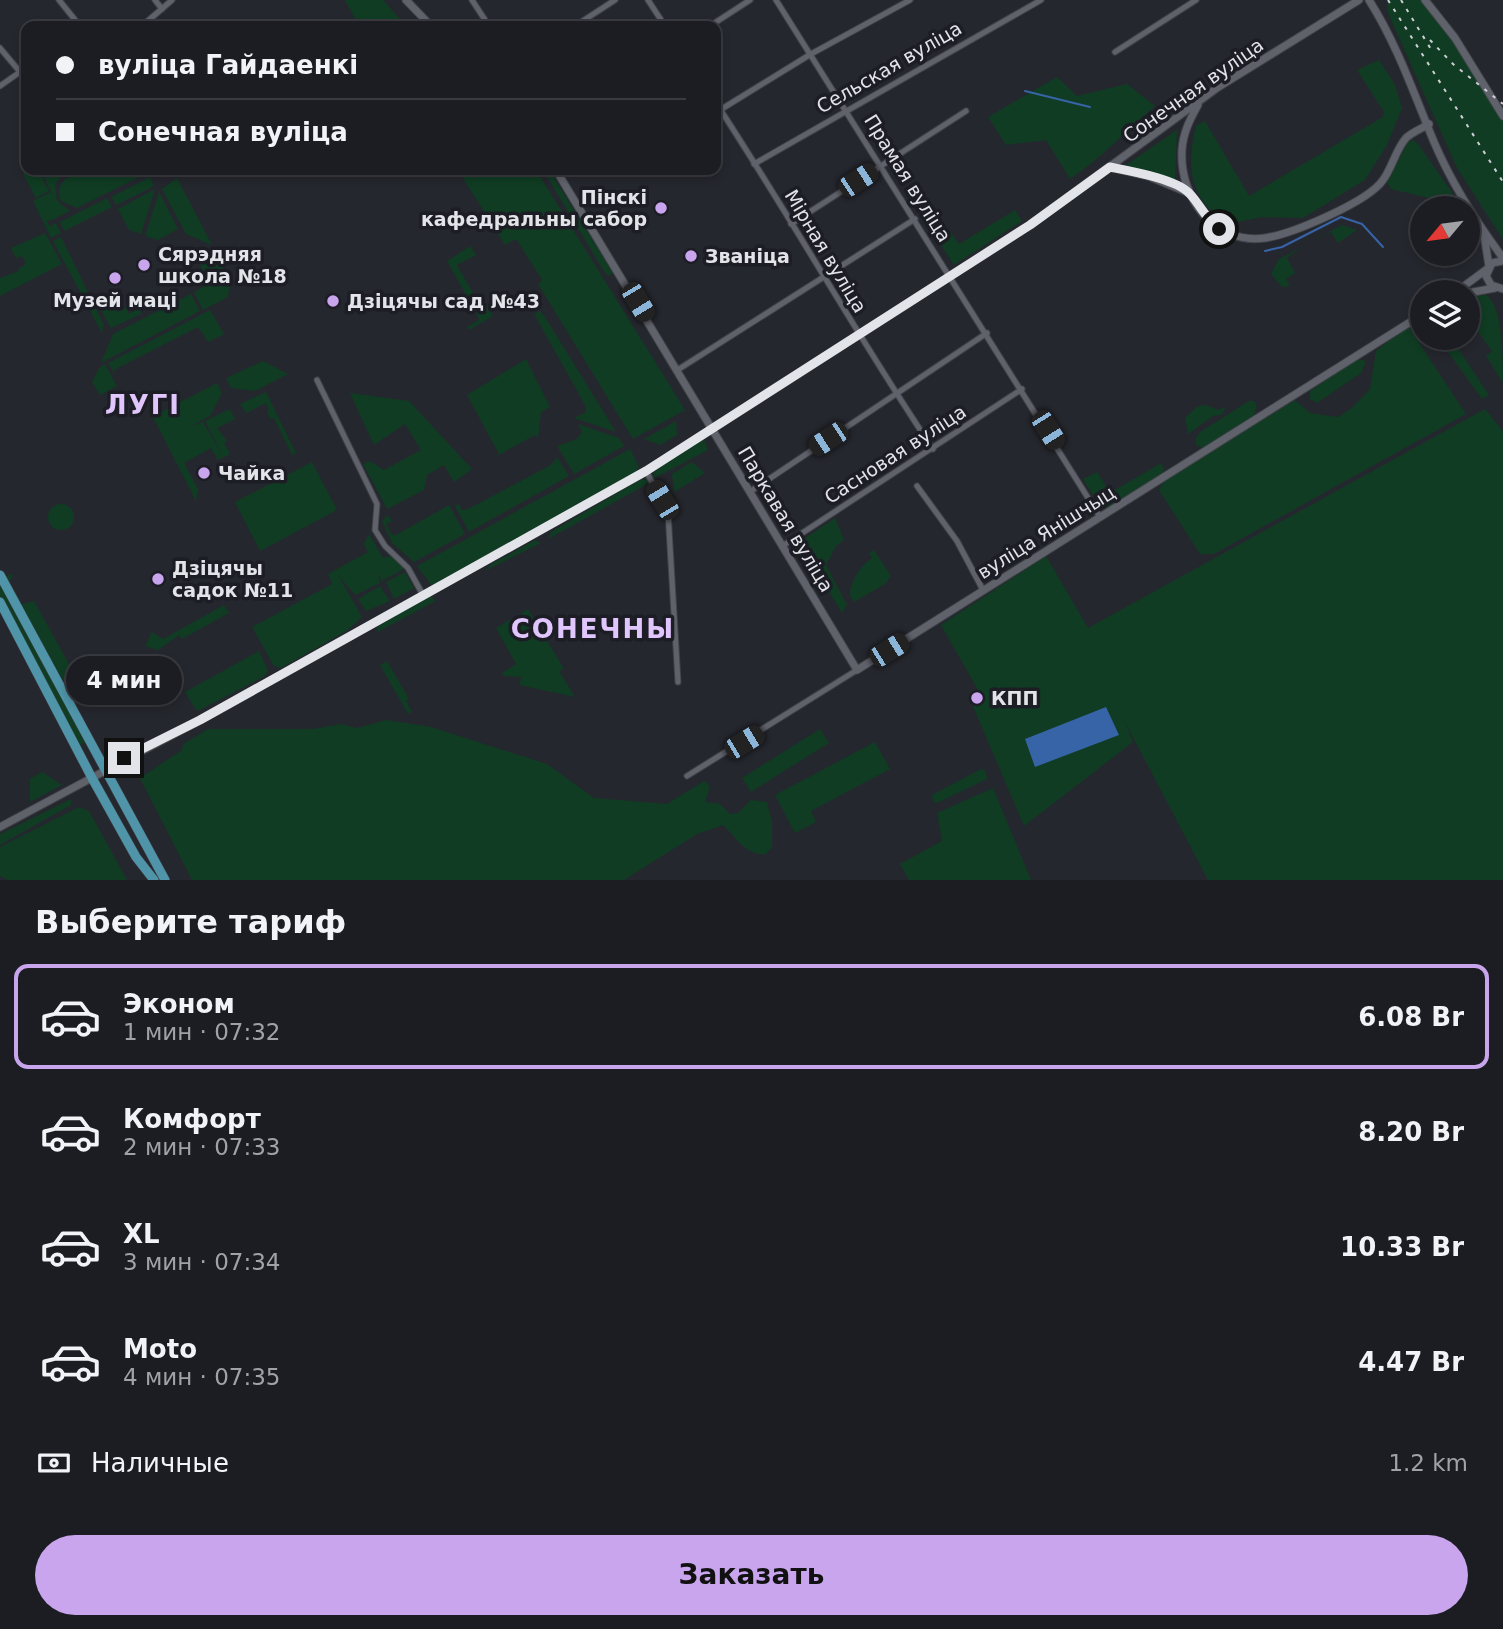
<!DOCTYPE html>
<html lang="ru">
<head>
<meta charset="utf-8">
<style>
	:root { --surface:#1c1d22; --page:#292a2f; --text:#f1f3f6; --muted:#a0a2a5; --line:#3a3b40; --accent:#c9a5ee }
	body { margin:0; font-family:"DejaVu Sans",sans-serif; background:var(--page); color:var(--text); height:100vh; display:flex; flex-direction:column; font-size:26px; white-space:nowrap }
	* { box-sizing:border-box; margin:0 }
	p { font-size:23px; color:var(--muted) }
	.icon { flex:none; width:38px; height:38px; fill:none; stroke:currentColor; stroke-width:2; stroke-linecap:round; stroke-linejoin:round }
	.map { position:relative; height:880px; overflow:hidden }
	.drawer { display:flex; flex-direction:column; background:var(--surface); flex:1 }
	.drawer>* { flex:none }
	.hud { position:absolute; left:21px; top:21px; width:700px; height:154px; border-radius:14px; box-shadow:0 4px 10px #0003,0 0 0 2px var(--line); display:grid; align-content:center; height:154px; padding:0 35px; background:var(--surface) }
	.needle { width:46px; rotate:241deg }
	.tools { position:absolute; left:1410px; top:196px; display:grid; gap:14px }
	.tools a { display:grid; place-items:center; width:70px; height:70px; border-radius:50%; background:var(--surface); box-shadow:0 4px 10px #0003,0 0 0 2px var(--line); font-size:35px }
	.end { position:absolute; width:32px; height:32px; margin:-16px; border:9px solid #e3e4e9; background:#111; box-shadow:0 0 0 4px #111 }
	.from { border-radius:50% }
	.bubble { position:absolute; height:49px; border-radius:24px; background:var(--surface); box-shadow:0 4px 10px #0003,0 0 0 2px var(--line); font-size:23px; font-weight:700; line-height:49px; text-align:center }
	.car { position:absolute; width:21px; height:42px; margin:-21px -10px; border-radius:9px; box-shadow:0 0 5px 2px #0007; background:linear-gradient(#222 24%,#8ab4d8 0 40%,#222 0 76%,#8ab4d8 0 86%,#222 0) }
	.hud b { display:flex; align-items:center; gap:24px; height:66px; font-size:26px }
	.hud b+b { border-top:2px solid var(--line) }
	.hud i { width:18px; height:18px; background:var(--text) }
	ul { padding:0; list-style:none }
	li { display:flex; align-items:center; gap:21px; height:105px; margin:0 14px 10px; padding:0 21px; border:4px solid transparent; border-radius:14px }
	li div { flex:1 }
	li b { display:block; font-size:26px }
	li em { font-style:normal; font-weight:700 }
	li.on { border-color:var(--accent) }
	li>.icon { width:63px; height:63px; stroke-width:1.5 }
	h2 { padding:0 35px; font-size:32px; line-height:84px }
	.pay { display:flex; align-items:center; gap:18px; height:77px; padding:0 35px; font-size:26px }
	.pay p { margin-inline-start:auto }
	.button { display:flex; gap:14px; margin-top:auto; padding:14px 35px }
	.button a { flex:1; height:80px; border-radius:42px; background:var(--accent); color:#111; font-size:28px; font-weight:700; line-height:80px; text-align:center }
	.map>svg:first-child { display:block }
	.green { fill:#103c23 }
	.water { fill:#3763a7 }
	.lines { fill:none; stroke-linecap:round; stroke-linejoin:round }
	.stream { stroke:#3763a7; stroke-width:2 }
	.minor-casing { stroke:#414349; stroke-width:7 }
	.tertiary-casing { stroke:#414349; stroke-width:9 }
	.primary-casing { stroke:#414349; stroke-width:10 }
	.minor { stroke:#60626b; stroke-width:5 }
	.tertiary { stroke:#60626b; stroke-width:7 }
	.primary { stroke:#4f94a8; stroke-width:9 }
	.rail { stroke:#cdced3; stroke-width:2; stroke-dasharray:3.5 7; stroke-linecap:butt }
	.route { stroke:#e3e4e9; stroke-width:9 }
	.poi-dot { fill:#c9a5ee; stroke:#1c1d25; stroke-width:2.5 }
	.labels { text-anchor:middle; stroke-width:7; stroke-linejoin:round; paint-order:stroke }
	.street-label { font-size:19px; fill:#e3e4e9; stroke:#1c1d25 }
	.poi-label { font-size:19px; font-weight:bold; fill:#e3e4e9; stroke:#1c1d25; text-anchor:start }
	.district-label { font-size:26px; font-weight:bold; letter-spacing:2px; fill:#e0c6fd; stroke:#1c1d25 }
</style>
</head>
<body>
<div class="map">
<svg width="1503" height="880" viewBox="0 0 1503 880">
	<rect width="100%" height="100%" fill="#25272e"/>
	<g class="green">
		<path d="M345,0H383L406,26H359Z"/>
		<path d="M1421,0L1451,36L1503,118V239L1457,168L1388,13L1387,0Z"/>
		<path d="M1379,60L1395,85L1402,108L1387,145L1365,180L1303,218L1263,217L1227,224C1189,198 1186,167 1196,126L1205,121L1249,196L1383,117L1384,112L1357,70Z"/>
		<path d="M1057,77L1077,96L1127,84L1155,106C1126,130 1101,159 1070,179L1046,140L1006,145L988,117Z"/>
		<path d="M1177,130L1175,180L1128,167L1126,165Z"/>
		<path d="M1413,140L1418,144L1463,208H1443L1429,198L1391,189L1387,182L1408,142Z"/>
		<path d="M31,170H38L49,191L36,198L23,174Z"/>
		<path d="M41,170H72L62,175L55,184L57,201L70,211L50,221L46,220L50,226L56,223L61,233L51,238L33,201L51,192Z"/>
		<path d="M83,170H153L77,208L61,201C54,182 68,177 83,170Z"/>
		<path d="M458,170H536L685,410L633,439L538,284L542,280L516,239L505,245Z"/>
		<path d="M543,170H549L613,273L608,276L603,270Z"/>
		<path d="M150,177L154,186L116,205L111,197Z"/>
		<path d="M177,178L212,245L186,234L162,189Z"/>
		<path d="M155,189L141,234L129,230L118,209Z"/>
		<path d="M159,192L178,229L158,240L145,236Z"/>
		<path d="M107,198L112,207L64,231L60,222Z"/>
		<path d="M1015,210L1022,221L954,265L936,237L949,230L959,244Z"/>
		<path d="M1342,225L1357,230L1338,243L1331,232L1311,242Z"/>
		<path d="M45,233L62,264L0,296V278L19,271L18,269L26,264L22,256L16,258L11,248Z"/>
		<path d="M61,237L104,325L102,333L53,241Z"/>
		<path d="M470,246L476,255L457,265L478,302H485L493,316L469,330L467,327L479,320L478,316L447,261Z"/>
		<path d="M1302,247L1287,258L1295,273L1286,279L1290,286L1282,287L1271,274L1279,259Z"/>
		<path d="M214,248L230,281L228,297L203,310L194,292L209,284L197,257Z"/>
		<path d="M191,294L200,311L101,363L113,334Z"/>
		<path d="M1486,295C1503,305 1503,358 1503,383L1486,356L1492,351L1472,323L1468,326V296Z"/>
		<path d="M101,296L107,307L113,304L118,312L127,307L129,314L140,308L141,314L111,328L96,301Z"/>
		<path d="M210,310L224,334L208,342L198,327L114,370L115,375L108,363Z"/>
		<path d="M540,311L545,317L616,432L574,418L586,412L585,405L534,314Z"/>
		<path d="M1408,326L1466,414L1214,554H1200L1159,490L1164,481L1295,400L1310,413L1338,417L1352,408L1370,389L1376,351Z"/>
		<path d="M1438,338H1451L1489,395L1482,399Z"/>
		<path d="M526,359L550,407L541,412L538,438L535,435L495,457L499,454L467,395Z"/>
		<path d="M1358,359L1366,361L1361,373L1317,403L1310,399V391Z"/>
		<path d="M263,361L288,374L255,391L231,388L226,378Z"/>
		<path d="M105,364L117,386L100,395L92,382L99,368Z"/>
		<path d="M217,383L222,393L210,416L191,426L203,422L223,456L205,421L230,409L235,419L217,428L227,441L224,443L230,454L218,460L211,448L184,463L198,489L196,501L154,419L155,415Z"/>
		<path d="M266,392L296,453L292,455L274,418L270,419L267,412L269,410L266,403L246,413L240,404Z"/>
		<path d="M350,393L409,401L472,469L454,482L444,465L427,475L424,490L387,509L363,464L370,461L384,470L421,450L405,424L374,445Z"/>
		<path d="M1249,401H1254L1257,406L1254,415L1203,448L1196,445V438L1200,432Z"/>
		<path d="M1205,405L1219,410L1224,407L1225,409L1221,415L1213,416L1188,434L1185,418L1198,406Z"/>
		<path d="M1485,409L1503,431V880H1208L1125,722L1133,742L1024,826L969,697L978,690L941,625L1046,556L1088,628Z"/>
		<path d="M676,421L677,435L660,445L644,439Z"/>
		<path d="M578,424L619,438L624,446L574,474L557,446L577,439L582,432Z"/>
		<path d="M704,439L708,450L653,479L655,469Z"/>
		<path d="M630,449L639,467L635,473L432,586L417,566Z"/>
		<path d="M557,457L569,476L469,532L455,506L459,504L462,510L468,509L551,465Z"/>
		<path d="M312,462L337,510L260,551L235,502Z"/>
		<path d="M692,462L705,473L674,492L672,474Z"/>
		<path d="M1161,463L1164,469L1162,476L1109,509L1099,505L1083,479L1097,472L1110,493Z"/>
		<path d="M641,479L651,482L548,539L551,532Z"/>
		<circle cx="61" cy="517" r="13"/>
		<path d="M449,505L465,534L414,562L392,543L382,521L388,515L392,521L386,524L392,535H396Z"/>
		<path d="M835,518L844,540L836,546L826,565L847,605L842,613L799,542Z"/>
		<path d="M369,534L383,558L391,556L405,568L382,581L378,573L380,583L355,595L338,575L362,617L348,630L281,668L274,666L252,627L332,584L328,574L368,552L364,544Z"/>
		<path d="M535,540L541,543L485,571L491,564Z"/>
		<path d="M874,550L891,576L885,584L854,602L850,596C850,581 861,565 872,558L869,553Z"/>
		<path d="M405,572L414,588L394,599L386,582Z"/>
		<path d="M9,574L13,575L9,582L22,604L34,601L75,675V682L68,689L5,580Z"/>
		<path d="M0,585L86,742L80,745L0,599Z"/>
		<path d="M380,586L390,601L366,611L358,599Z"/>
		<path d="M431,595L435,601L378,632L377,630L378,624Z"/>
		<path d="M224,605L229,613L182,639L179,635L158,650L145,646L152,632L163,639Z"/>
		<path d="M528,609L564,669L559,671L575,697L519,685L521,677L504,676L502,673L516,664L496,628Z"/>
		<path d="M259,651L268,670L265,676L200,710H196L185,692Z"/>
		<path d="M387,661L409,699L406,701L412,712L408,714L380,665Z"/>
		<path d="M387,720L431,727L547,764L594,798L667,804L704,781L710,786L705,802L720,804L730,814L738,813L751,800L767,802L772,822V847L766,854C746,856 737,838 723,825L697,834L624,880H192L140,778L182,750L183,744L208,729H314L341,724L357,728Z"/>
		<path d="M820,729L829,743L751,792L742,778Z"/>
		<path d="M875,742L890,769L811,811L816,822L795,833L775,795Z"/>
		<path d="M981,769L986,771L987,779L937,803L933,802L932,795Z"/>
		<path d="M42,772L62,785L30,802V779Z"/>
		<path d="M993,788L1031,880H909L900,864L942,841L937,813Z"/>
		<path d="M71,799V805L0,845V834Z"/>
		<path d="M79,807L89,811L127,880H8L0,876V847Z"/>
	</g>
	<path class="water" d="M1106,707L1119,735L1035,767L1025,739Z"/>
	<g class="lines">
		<g class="stream">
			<path d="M1025,91L1090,107"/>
			<path d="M1265,251L1282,247L1341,217L1362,224L1383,247"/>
		</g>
		<g class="minor-casing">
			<g id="minor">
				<path d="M59,0L80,26"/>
				<path d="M155,0L162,9"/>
				<path d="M472,0L489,26"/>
				<path d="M648,0L665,26"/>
				<path d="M776,0L1100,517"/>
				<path d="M142,26L172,0"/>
				<path d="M575,26L615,0"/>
				<path d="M710,26L750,0"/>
				<path d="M0,48L26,79"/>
				<path d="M1115,52L1196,0"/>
				<path d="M0,86L20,72"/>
				<path d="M716,103C791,217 857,336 933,449"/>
				<path d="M720,110L811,54L910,0"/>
				<path d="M754,164L1041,0"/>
				<path d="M791,224L966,111"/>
				<path d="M679,369L915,219"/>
				<path d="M317,380L377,504L375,530L385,546L408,568L423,595"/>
				<path d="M646,471L668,512L678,682"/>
				<path d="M917,486L957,541L983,590"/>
				<path d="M751,491L987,333"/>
				<path d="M784,545L1022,389"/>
				<path d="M687,776L857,670"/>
			</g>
		</g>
		<g class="tertiary-casing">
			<g id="tertiary">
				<path d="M406,0L431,26"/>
				<path d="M1369,0C1397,44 1414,94 1434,142C1451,182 1477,223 1503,258"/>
				<path d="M1425,0L1455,38L1503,116"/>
				<path d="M1198,105C1190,119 1183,133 1182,150C1179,197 1214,245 1265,238C1292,234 1368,202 1383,180C1392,168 1396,149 1406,138C1412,132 1423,128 1429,124"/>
				<path d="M1110,167L1148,176L1189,193"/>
				<path d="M556,170L857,670L1423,314"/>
				<path d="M1484,235L1489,266"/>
				<path d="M1503,261L1492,263L1486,276L1491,285L1503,289"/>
				<path d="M1456,292L1487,269"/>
				<path d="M1468,293L1495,288"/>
				<path d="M0,827L200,720L646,471L1030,225L1217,88L1359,0"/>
			</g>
		</g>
		<g class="primary-casing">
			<g id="primary">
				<path d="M0,575L165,880"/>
				<path d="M0,602L92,778L136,857L154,880"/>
			</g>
		</g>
		<use href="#minor" class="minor"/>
		<use href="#tertiary" class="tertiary"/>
		<use href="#primary" class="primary"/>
		<g class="rail">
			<path d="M1388,0L1503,182"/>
			<path d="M1401,0L1432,51"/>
			<path d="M1430,40L1453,64L1503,104"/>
		</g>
	</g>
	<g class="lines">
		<path class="route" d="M124,758L200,720L646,471L1030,225L1110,167C1130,171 1177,179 1190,194C1201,206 1206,219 1219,229"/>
	</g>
	<g class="poi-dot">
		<circle cx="661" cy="208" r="7"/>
		<circle cx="691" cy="256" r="7"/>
		<circle cx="144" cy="265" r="7"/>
		<circle cx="115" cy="278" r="7"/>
		<circle cx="333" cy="301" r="7"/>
		<circle cx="204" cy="473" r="7"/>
		<circle cx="158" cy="579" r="7"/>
		<circle cx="977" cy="698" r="7"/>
	</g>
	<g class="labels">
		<g class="street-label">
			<text transform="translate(889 67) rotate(-30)" y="7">Сельская вуліца</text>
			<text transform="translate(1193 90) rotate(-35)" y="7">Сонечная вуліца</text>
			<text transform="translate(908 178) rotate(58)" y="7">Прамая вуліца</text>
			<text transform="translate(826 251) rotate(59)" y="7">Мірная вуліца</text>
			<text transform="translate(895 454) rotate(-33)" y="7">Сасновая вуліца</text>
			<text transform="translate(786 519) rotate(59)" y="7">Паркавая вуліца</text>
			<text transform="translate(1046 532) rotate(-32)" y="7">вуліца Янішчыц</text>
		</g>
		<g class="poi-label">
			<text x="647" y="204" text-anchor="end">Пінскі<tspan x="647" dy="22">кафедральны сабор</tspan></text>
			<text x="158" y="261">Сярэдняя<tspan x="158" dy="22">школа №18</tspan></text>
			<text x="705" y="263">Званіца</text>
			<text x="115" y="307" text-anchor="middle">Музей маці</text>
			<text x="347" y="308">Дзіцячы сад №43</text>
			<text x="218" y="480">Чайка</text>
			<text x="172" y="575">Дзіцячы<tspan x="172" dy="22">садок №11</tspan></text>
			<text x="991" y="705">КПП</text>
		</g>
		<g class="district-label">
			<text x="143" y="414">ЛУГІ</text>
			<text x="593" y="638">СОНЕЧНЫ</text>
		</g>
	</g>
</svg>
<div class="tools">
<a><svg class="needle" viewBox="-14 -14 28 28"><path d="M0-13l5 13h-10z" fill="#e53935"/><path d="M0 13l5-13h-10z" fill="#a0a2a5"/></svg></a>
<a><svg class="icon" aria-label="layers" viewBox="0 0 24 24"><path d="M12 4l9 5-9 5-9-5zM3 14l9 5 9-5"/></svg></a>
</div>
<i class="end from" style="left:1219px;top:229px"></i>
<i class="end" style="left:124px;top:758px"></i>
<div class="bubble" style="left:66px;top:656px;width:116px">4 мин</div>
<i class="car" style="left:858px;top:180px;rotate:57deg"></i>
<i class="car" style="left:638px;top:302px;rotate:149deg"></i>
<i class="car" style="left:1048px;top:430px;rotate:148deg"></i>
<i class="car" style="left:828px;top:439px;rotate:237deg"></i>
<i class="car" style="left:662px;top:500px;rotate:329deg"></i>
<i class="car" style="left:889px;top:650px;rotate:58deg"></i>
<i class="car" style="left:744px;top:742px;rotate:59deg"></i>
<div class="hud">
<b><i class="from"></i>вуліца Гайдаенкі</b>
<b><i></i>Сонечная вуліца</b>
</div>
</div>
<section class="drawer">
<h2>Выберите тариф</h2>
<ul>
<li class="on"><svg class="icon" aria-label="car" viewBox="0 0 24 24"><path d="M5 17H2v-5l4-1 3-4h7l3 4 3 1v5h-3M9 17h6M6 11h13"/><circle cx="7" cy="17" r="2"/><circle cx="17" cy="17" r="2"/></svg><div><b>Эконом</b><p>1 мин · 07:32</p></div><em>6.08 Br</em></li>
<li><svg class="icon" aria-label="car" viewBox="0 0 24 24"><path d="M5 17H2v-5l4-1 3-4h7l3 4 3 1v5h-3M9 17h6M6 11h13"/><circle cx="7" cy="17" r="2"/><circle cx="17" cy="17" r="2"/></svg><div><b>Комфорт</b><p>2 мин · 07:33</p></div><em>8.20 Br</em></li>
<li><svg class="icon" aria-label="car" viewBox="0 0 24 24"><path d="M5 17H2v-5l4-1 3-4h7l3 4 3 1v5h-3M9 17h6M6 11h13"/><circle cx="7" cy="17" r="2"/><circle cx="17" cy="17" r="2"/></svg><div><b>XL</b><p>3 мин · 07:34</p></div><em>10.33 Br</em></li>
<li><svg class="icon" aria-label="car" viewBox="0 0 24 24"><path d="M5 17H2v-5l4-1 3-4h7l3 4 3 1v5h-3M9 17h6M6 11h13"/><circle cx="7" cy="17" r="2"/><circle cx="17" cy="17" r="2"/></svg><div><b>Moto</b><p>4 мин · 07:35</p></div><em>4.47 Br</em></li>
</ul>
<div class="pay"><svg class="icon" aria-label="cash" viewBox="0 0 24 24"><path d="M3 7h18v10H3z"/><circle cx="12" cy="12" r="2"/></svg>Наличные<p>1.2 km</p></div>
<div class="button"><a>Заказать</a></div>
</section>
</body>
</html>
